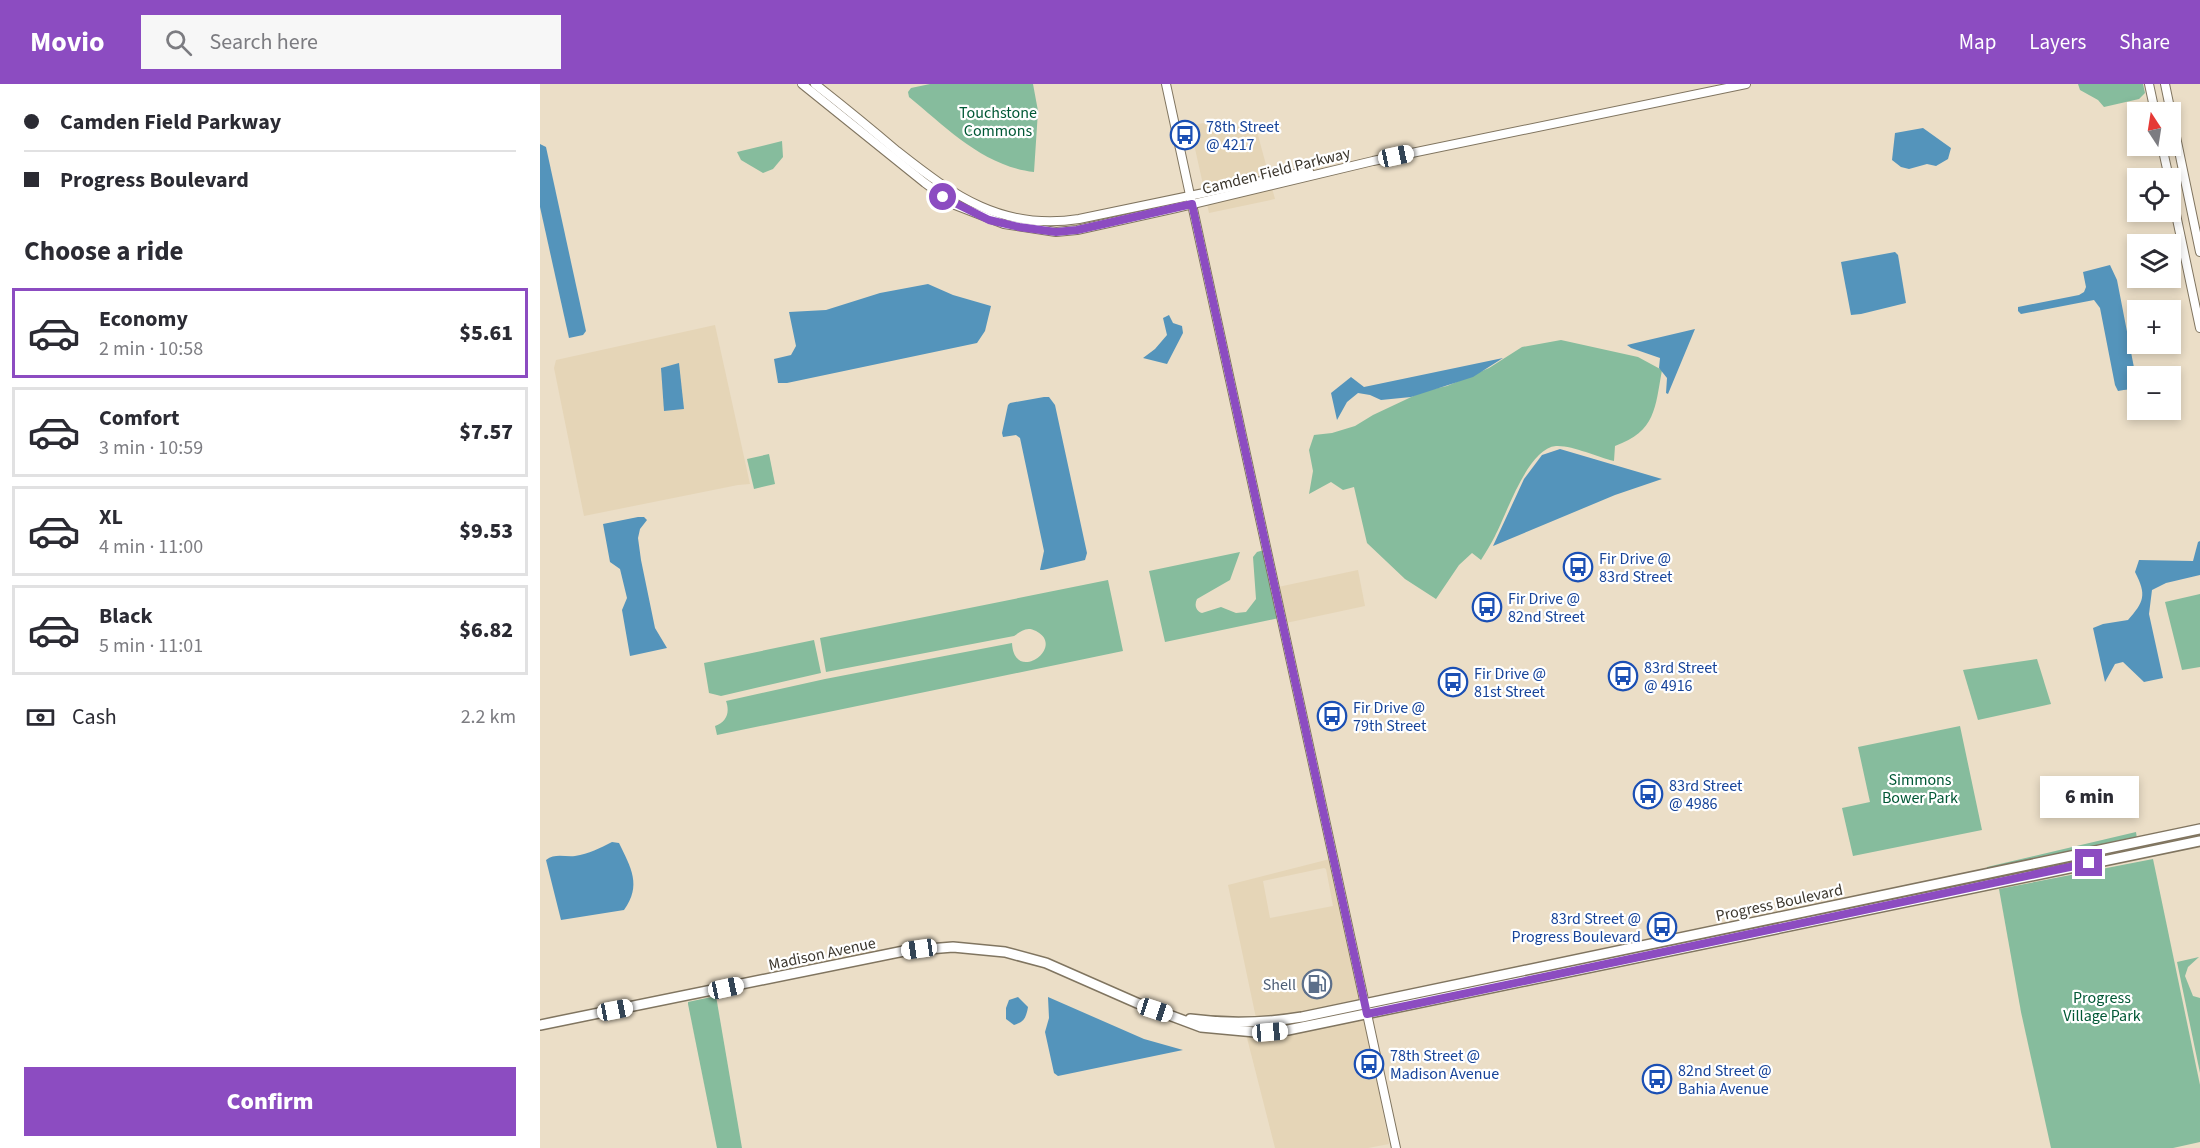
<!DOCTYPE html>
<html lang="en">
<head>
<meta charset="utf-8">
<style>
	:root { --surface:#fff; --page:#f7f7f7; --text:#2b2b33; --muted:#7c7c81; --line:#e1e1e2; --accent:#8c4cc1 }
	body { margin:0; font-family:"Source Sans 3",sans-serif; background:var(--page); color:var(--text); height:100vh; display:flex; flex-direction:column; font-size:22px; white-space:nowrap }
	* { box-sizing:border-box; margin:0 }
	p { font-size:20px; color:var(--muted) }
	.icon { flex:none; width:33px; height:33px; fill:none; stroke:currentColor; stroke-width:2; stroke-linecap:round; stroke-linejoin:round }
	.map { position:relative; flex:1; overflow:hidden }
	.sheet { display:flex; flex-direction:column; background:var(--surface); width:540px }
	.sheet>* { flex:none }
	.banner { display:grid; align-content:center; height:132px; padding:0 24px; background:var(--surface) }
	.needle { width:39px; rotate:348deg }
	.buttons { position:absolute; left:1587px; top:18px; display:grid; gap:12px }
	.buttons a { display:grid; place-items:center; width:54px; height:54px; border-radius:0px; background:var(--surface); box-shadow:0 3px 9px #0003; font-size:30px }
	.end { position:absolute; width:27px; height:27px; margin:-14px; border:8px solid #8c4cc1; background:#fff; box-shadow:0 0 0 3px #fff }
	.from { border-radius:50% }
	.bubble { position:absolute; height:42px; border-radius:0px; background:var(--surface); box-shadow:0 3px 9px #0003; font-size:20px; font-weight:800; line-height:42px; text-align:center }
	.car { position:absolute; width:18px; height:36px; margin:-18px -9px; border-radius:8px; box-shadow:0 0 4px 2px #0007; background:linear-gradient(#fff 24%,#345 0 40%,#fff 0 76%,#345 0 86%,#fff 0) }
	.banner b { display:flex; align-items:center; gap:21px; height:57px; font-size:22px }
	.banner b+b { border-top:2px solid var(--line) }
	.banner i { width:15px; height:15px; background:var(--text) }
	ul { padding:0; list-style:none }
	li { display:flex; align-items:center; gap:18px; height:90px; margin:0 12px 9px; padding:0 12px; border:3px solid var(--line); border-radius:0px }
	li div { flex:1 }
	li b { display:block; font-size:22px }
	li em { font-style:normal; font-weight:800 }
	li.active { border-color:var(--accent) }
	li>.icon { width:54px; height:54px; stroke-width:1.5 }
	h2 { padding:0 24px; font-size:27px; line-height:72px }
	.pay { display:flex; align-items:center; gap:15px; height:66px; padding:0 24px; font-size:22px }
	.pay p { margin-inline-start:auto }
	.primary-button { display:flex; gap:12px; margin-top:auto; padding:12px 24px }
	.primary-button a { flex:1; height:69px; border-radius:0px; background:var(--accent); color:#fff; font-size:24px; font-weight:800; line-height:69px; text-align:center }
	header { display:flex; align-items:center; gap:36px; box-sizing:border-box; height:84px; padding:0 30px; background:var(--accent); color:#fff }
	header strong { font-size:28px }
	nav { display:flex; gap:33px; margin-inline-start:auto; font-size:21px }
	.search { width:420px; height:54px; background:var(--page); display:flex; align-items:center; gap:15px; box-sizing:border-box; padding:0 21px; border-radius:0px; color:var(--muted); font-size:22px }
	main { display:flex; flex:1; min-height:0 }
	.map>svg:first-child { display:block }
	.built { fill:#e5d5b7; fill-rule:evenodd }
	.green { fill:#86bc9d }
	.water { fill:#5494bb }
	.lines { fill:none; stroke-linecap:round; stroke-linejoin:round }
	.minor-casing { stroke:#807560; stroke-width:10 }
	.major-casing { stroke:#807560; stroke-width:12 }
	.minor { stroke:#fff; stroke-width:8 }
	.major { stroke:#fff; stroke-width:9 }
	.route { stroke:#8c4cc1; stroke-width:8 }
	.labels { text-anchor:middle; stroke-width:4.5; stroke-linejoin:round; paint-order:stroke }
	.park-label { font-size:16px; fill:#005835; stroke:#fff }
	.transit-label { font-size:16px; fill:#164399; stroke:#fff; text-anchor:start }
	.street-label { font-size:16px; fill:#3c372e; stroke:#fff }
	.service-label { font-size:16px; fill:#4e5e75; stroke:#fff; text-anchor:end }
</style>
</head>
<body>
<header>
<strong>Movio</strong>
<div class="search"><svg class="icon" aria-label="search" viewBox="0 0 24 24"><circle cx="10" cy="10" r="6"/><path d="M15 15l6 6"/></svg>Search here</div>
<nav><a>Map</a><a>Layers</a><a>Share</a></nav>
</header>
<main>
<section class="sheet">
<div class="banner">
<b><i class="from"></i>Camden Field Parkway</b>
<b><i></i>Progress Boulevard</b>
</div>
<h2>Choose a ride</h2>
<ul>
<li class="active"><svg class="icon" aria-label="car" viewBox="0 0 24 24"><path d="M5 17H2v-5l4-1 3-4h7l3 4 3 1v5h-3M9 17h6M6 11h13"/><circle cx="7" cy="17" r="2"/><circle cx="17" cy="17" r="2"/></svg><div><b>Economy</b><p>2 min · 10:58</p></div><em>$5.61</em></li>
<li><svg class="icon" aria-label="car" viewBox="0 0 24 24"><path d="M5 17H2v-5l4-1 3-4h7l3 4 3 1v5h-3M9 17h6M6 11h13"/><circle cx="7" cy="17" r="2"/><circle cx="17" cy="17" r="2"/></svg><div><b>Comfort</b><p>3 min · 10:59</p></div><em>$7.57</em></li>
<li><svg class="icon" aria-label="car" viewBox="0 0 24 24"><path d="M5 17H2v-5l4-1 3-4h7l3 4 3 1v5h-3M9 17h6M6 11h13"/><circle cx="7" cy="17" r="2"/><circle cx="17" cy="17" r="2"/></svg><div><b>XL</b><p>4 min · 11:00</p></div><em>$9.53</em></li>
<li><svg class="icon" aria-label="car" viewBox="0 0 24 24"><path d="M5 17H2v-5l4-1 3-4h7l3 4 3 1v5h-3M9 17h6M6 11h13"/><circle cx="7" cy="17" r="2"/><circle cx="17" cy="17" r="2"/></svg><div><b>Black</b><p>5 min · 11:01</p></div><em>$6.82</em></li>
</ul>
<div class="pay"><svg class="icon" aria-label="cash" viewBox="0 0 24 24"><path d="M3 7h18v10H3z"/><circle cx="12" cy="12" r="2"/></svg>Cash<p>2.2 km</p></div>
<div class="primary-button"><a>Confirm</a></div>
</section>
<div class="map">
<svg width="1660" height="1064" viewBox="0 0 1660 1064">
	<rect width="100%" height="100%" fill="#ebdec7"/>
	<g class="built">
		<path d="M663,39L686,45L715,40L729,92L664,105L650,42Z"/>
		<path d="M732,104L735,115L669,129L667,120Z"/>
		<path d="M175,241L210,400L198,401L44,432L14,284L16,276Z"/>
		<path d="M818,486L825,522L746,539L738,503Z"/>
		<path d="M790,775L821,918L761,930L716,934L688,801ZM784,784L786,785L793,822L730,834L723,797Z"/>
		<path d="M825,934L849,1060L828,1064H735L706,950Z"/>
	</g>
	<g class="green">
		<path d="M390,0H493L498,27L494,88C443,82 407,44 369,13L368,8L371,4Z"/>
		<path d="M1538,0H1603L1605,9L1599,15L1564,23L1558,16L1540,6Z"/>
		<path d="M242,57L243,73L233,85L223,89L201,76L197,68Z"/>
		<path d="M1021,256L1098,273L1122,286C1115,324 1116,347 1075,362L1074,377C1057,373 1032,361 1016,362C988,364 967,429 955,452C951,460 946,468 941,476L932,469L919,481L896,515L865,495L827,459L814,403L803,406L791,398L769,410L773,387L769,366L774,351L792,349L815,342L833,331L884,307L907,302L949,284L982,263Z"/>
		<path d="M229,370L235,400L214,405L207,375Z"/>
		<path d="M724,466L739,534L625,558L609,487L700,468L690,496L657,515C654,521 656,527 662,529L681,523L696,529L706,528L716,515L713,473L717,468Z"/>
		<path d="M568,496L583,567L177,651L175,642C187,638 190,628 186,617L285,595L472,559C474,601 527,563 496,547C487,542 481,547 474,552L286,588L280,554Z"/>
		<path d="M1660,510V583L1642,586L1625,518Z"/>
		<path d="M274,556L281,589L181,612L169,609L164,579Z"/>
		<path d="M1497,575L1511,620L1438,636L1423,586Z"/>
		<path d="M1420,642L1442,746L1313,772L1302,724L1330,718L1318,663Z"/>
		<path d="M1596,748L1597,755L1447,786V783Z"/>
		<path d="M1613,775L1660,1001V1058L1633,1064H1511L1481,928L1459,805Z"/>
		<path d="M1659,873L1648,883L1645,892L1653,912L1660,914V989L1637,878Z"/>
		<path d="M176,912L202,1064H177L148,920V918Z"/>
	</g>
	<g class="water">
		<path d="M1383,44L1411,64L1408,75L1396,82L1387,80L1369,85L1361,83L1352,76L1355,49Z"/>
		<path d="M0,60L6,63L46,247L43,251L29,254L0,123Z"/>
		<path d="M1355,168L1358,171L1366,219L1321,230L1311,231L1301,178Z"/>
		<path d="M1570,181L1577,196L1597,299C1592,307 1586,305 1578,307L1575,301L1560,224L1554,216L1481,230L1478,227V223L1539,211L1544,208L1546,203L1543,188Z"/>
		<path d="M388,200L413,211L451,222L445,247L437,259L247,299H238L234,275L251,271L256,262L249,228L286,226L340,209Z"/>
		<path d="M629,231L633,239L642,242L643,249L627,280L603,274L615,265L627,251L623,234Z"/>
		<path d="M1155,245L1128,310L1126,309L1127,294L1119,284L1120,274L1091,264L1087,261Z"/>
		<path d="M963,274L933,293L871,313L841,316L830,311L818,309L807,318L797,336L791,309L811,293L824,303Z"/>
		<path d="M139,279L144,325L124,327L121,284Z"/>
		<path d="M504,313H509L515,321L547,469L545,476L503,486H500L504,467L480,354L476,351L463,353L462,349L468,321L470,319Z"/>
		<path d="M1020,365L1122,395L1075,411L953,462L984,395L1002,371Z"/>
		<path d="M98,433H104L107,436L100,445L98,454L101,476L115,544L127,564L90,572L82,526L87,514L80,485L70,478L63,440Z"/>
		<path d="M1660,457V491L1626,499L1612,506L1609,530L1623,594L1604,598L1583,578L1575,580L1565,598L1553,544L1563,540L1588,536C1604,518 1607,511 1595,488L1599,476L1653,477L1658,458Z"/>
		<path d="M72,758L79,759C91,784 102,801 84,826L21,836L6,776C15,769 24,773 35,772C49,770 60,764 72,758Z"/>
		<path d="M478,913L488,923C486,934 484,938 474,941L466,935V924L469,916Z"/>
		<path d="M508,913L604,955L643,966L518,992L514,989L505,948L509,934Z"/>
	</g>
	<g class="lines">
		<g class="minor-casing">
			<g id="minor">
				<path d="M262,0L385,99L415,121L464,140L516,148L537,146L636,124L833,77L1206,0"/>
				<path d="M275,0C303,22 330,44 357,67C414,112 462,147 539,135L769,87"/>
				<path d="M626,0L856,1064"/>
				<path d="M1609,0L1615,28"/>
				<path d="M1625,0L1660,168"/>
				<path d="M1622,62L1629,94"/>
				<path d="M1630,102L1660,244"/>
			</g>
		</g>
		<g class="major-casing">
			<g id="major">
				<path d="M650,935C687,940 725,939 762,933L1660,745"/>
				<path d="M0,941L364,867L413,863L465,868L506,879L597,919L661,943L715,948L748,946L1660,757"/>
			</g>
		</g>
		<use href="#minor" class="minor"/>
		<use href="#major" class="major"/>
	</g>
	<g class="lines">
		<path class="route" d="M403,113L449,136L479,143L516,148L537,146L652,120L827,930L1549,779"/>
	</g>
	<defs>
		<g id="bus-ring" transform="scale(1.5)"><circle r="9.5" fill="#fff" stroke="#1a4fb4" stroke-width="1.5"/><path d="M-5-6H5V4H4V6H2V4H-2V6H-4V4H-5ZM-3.5-4V0h7V-4ZM-3.5 1.2v1.5H-2V1.2ZM2 1.2v1.5H3.5V1.2Z" fill="#1a4fb4"/></g>
		<g id="fuel-ring" transform="scale(1.5)"><circle r="9.5" fill="#fff" stroke="#5c6f8a" stroke-width="1.5"/><path d="M-5.5-6h7V0h2V4h1.3V-2.5L3-4.5l.8-.8L6-3V5H2.5V1h-1V6h-7ZM-4.2-4.7v3.2H.2V-4.7Z" fill="#5c6f8a"/></g>
	</defs>
	<g fill-rule="evenodd">
		<use href="#bus-ring" x="645" y="51"/>
		<use href="#bus-ring" x="1038" y="483"/>
		<use href="#bus-ring" x="947" y="523"/>
		<use href="#bus-ring" x="1083" y="592"/>
		<use href="#bus-ring" x="913" y="598"/>
		<use href="#bus-ring" x="792" y="632"/>
		<use href="#bus-ring" x="1108" y="710"/>
		<use href="#bus-ring" x="1122" y="843"/>
		<use href="#fuel-ring" x="777" y="900"/>
		<use href="#bus-ring" x="829" y="980"/>
		<use href="#bus-ring" x="1117" y="995"/>
	</g>
	<g class="labels">
		<g class="park-label">
			<text x="458" y="34">Touchstone<tspan x="458" dy="18">Commons</tspan></text>
			<text x="1380" y="701">Simmons<tspan x="1380" dy="18">Bower Park</tspan></text>
			<text x="1562" y="919">Progress<tspan x="1562" dy="18">Village Park</tspan></text>
		</g>
		<g class="transit-label">
			<text x="666" y="48">78th Street<tspan x="666" dy="18">@ 4217</tspan></text>
			<text x="1059" y="480">Fir Drive @<tspan x="1059" dy="18">83rd Street</tspan></text>
			<text x="968" y="520">Fir Drive @<tspan x="968" dy="18">82nd Street</tspan></text>
			<text x="1104" y="589">83rd Street<tspan x="1104" dy="18">@ 4916</tspan></text>
			<text x="934" y="595">Fir Drive @<tspan x="934" dy="18">81st Street</tspan></text>
			<text x="813" y="629">Fir Drive @<tspan x="813" dy="18">79th Street</tspan></text>
			<text x="1129" y="707">83rd Street<tspan x="1129" dy="18">@ 4986</tspan></text>
			<text x="1101" y="840" text-anchor="end">83rd Street @<tspan x="1101" dy="18">Progress Boulevard</tspan></text>
			<text x="850" y="977">78th Street @<tspan x="850" dy="18">Madison Avenue</tspan></text>
			<text x="1138" y="992">82nd Street @<tspan x="1138" dy="18">Bahia Avenue</tspan></text>
		</g>
		<g class="street-label">
			<text transform="translate(736 86) rotate(-14)" y="6">Camden Field Parkway</text>
			<text transform="translate(1239 818) rotate(-12)" y="6">Progress Boulevard</text>
			<text transform="translate(282 869) rotate(-12)" y="6">Madison Avenue</text>
		</g>
		<g class="service-label">
			<text x="756" y="906">Shell</text>
		</g>
	</g>
</svg>
<div class="buttons">
<a><svg class="needle" viewBox="-14 -14 28 28"><path d="M0-13l5 13h-10z" fill="#e53935"/><path d="M0 13l5-13h-10z" fill="#7c7c81"/></svg></a>
<a><svg class="icon" aria-label="locate" viewBox="0 0 24 24"><circle cx="12" cy="12" r="6"/><path d="M12 2v4M12 18v4M2 12h4M18 12h4"/></svg></a>
<a><svg class="icon" aria-label="layers" viewBox="0 0 24 24"><path d="M12 4l9 5-9 5-9-5zM3 14l9 5 9-5"/></svg></a>
<a>+</a>
<a>−</a>
</div>
<i class="end from" style="left:403px;top:113px"></i>
<i class="end" style="left:1549px;top:779px"></i>
<div class="bubble" style="left:1500px;top:692px;width:99px">6 min</div>
<i class="car" style="left:856px;top:72px;rotate:78deg"></i>
<i class="car" style="left:379px;top:865px;rotate:262deg"></i>
<i class="car" style="left:186px;top:904px;rotate:78deg"></i>
<i class="car" style="left:75px;top:926px;rotate:79deg"></i>
<i class="car" style="left:615px;top:926px;rotate:108deg"></i>
<i class="car" style="left:730px;top:948px;rotate:85deg"></i>
</div>
</main>
</body>
</html>
